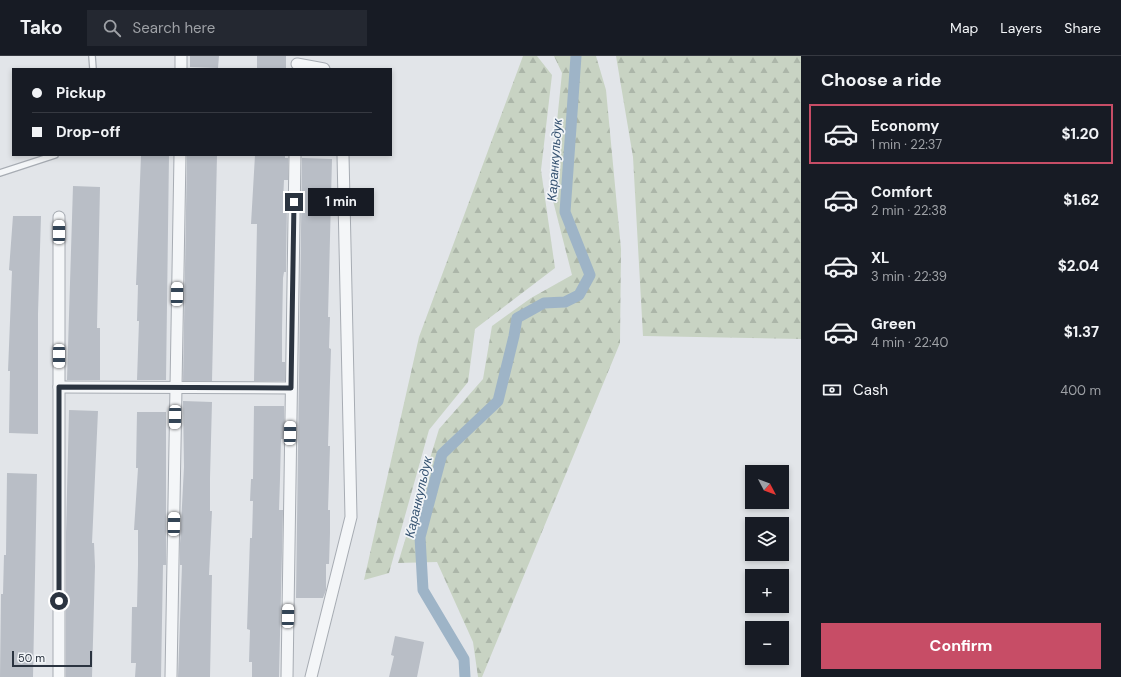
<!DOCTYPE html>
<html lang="en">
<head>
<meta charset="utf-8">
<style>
	:root { --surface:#171b24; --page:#242831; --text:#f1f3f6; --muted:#9ea1a6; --line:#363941; --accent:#c74d66 }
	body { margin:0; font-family:"DM Sans",sans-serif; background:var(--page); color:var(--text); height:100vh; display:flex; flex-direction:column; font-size:15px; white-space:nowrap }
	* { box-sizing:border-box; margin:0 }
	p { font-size:13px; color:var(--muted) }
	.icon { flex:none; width:22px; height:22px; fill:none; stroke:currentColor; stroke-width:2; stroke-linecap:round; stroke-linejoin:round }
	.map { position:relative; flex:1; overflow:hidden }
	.side { display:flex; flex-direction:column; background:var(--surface); width:320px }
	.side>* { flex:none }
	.hud { position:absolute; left:12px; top:12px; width:380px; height:88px; border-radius:0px; box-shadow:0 2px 6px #0003; display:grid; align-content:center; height:88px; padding:0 20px; background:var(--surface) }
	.needle { width:26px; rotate:131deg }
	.fabs { position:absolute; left:745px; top:409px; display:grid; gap:8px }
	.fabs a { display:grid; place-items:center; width:44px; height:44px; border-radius:0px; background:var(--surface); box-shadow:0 2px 6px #0003; font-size:20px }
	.scale { position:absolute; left:12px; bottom:10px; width:80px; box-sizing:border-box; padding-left:4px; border:2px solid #2b3440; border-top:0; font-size:11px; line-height:14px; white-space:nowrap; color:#2b3440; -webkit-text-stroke:3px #f1f4f7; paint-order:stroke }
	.end { position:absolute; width:18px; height:18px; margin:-9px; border:5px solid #2b3440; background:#fff; box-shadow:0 0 0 2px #fff }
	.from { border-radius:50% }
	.bubble { position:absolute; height:28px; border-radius:0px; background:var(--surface); box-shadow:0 2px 6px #0003; font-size:13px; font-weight:700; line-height:28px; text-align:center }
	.car { position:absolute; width:12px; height:24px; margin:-12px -6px; border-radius:5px; box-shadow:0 0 3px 1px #0007; background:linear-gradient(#fff 24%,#345 0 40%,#fff 0 76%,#345 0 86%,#fff 0) }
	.hud b { display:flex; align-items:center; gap:14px; height:38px; font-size:15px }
	.hud b+b { border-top:1px solid var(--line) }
	.hud i { width:10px; height:10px; background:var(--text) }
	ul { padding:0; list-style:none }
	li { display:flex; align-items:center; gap:12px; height:60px; margin:0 8px 6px; padding:0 12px; border:2px solid transparent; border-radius:0px }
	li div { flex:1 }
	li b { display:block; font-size:15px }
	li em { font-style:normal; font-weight:700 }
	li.selected { border-color:var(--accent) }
	li>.icon { width:36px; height:36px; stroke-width:1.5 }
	h2 { padding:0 20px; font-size:18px; line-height:48px }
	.pay { display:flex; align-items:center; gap:10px; height:44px; padding:0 20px; font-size:15px }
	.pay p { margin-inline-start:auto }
	.button { display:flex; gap:8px; margin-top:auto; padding:8px 20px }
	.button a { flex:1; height:46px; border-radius:0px; background:var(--accent); color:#fff; font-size:16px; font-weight:700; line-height:46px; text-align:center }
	header { display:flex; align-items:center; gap:24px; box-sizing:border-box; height:56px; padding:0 20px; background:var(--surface); border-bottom:1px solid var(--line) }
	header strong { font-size:19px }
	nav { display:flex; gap:22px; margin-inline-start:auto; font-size:14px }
	.search { width:280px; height:36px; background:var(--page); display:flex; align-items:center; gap:10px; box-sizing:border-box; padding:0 14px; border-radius:0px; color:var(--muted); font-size:15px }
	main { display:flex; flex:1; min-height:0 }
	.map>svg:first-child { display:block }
	.forest { fill:url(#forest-firs) }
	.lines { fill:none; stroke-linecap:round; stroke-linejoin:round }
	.canal { stroke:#9eb4c7; stroke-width:11 }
	.building { fill:#b9bec6 }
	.service-casing { stroke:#a7acb3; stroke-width:8 }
	.minor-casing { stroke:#a7acb3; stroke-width:13 }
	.service { stroke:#f4f6f8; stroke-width:5.5 }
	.minor { stroke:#f4f6f8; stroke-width:11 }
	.route { stroke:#2b3440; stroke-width:5 }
	.labels { text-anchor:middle; stroke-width:3.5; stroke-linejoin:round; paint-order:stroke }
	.water-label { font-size:13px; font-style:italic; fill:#375472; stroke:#f1f4f7 }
</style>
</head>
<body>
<header>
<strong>Tako</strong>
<div class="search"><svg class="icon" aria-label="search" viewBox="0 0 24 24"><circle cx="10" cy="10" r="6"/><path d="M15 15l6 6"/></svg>Search here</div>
<nav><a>Map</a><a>Layers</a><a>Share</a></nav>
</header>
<main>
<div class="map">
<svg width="801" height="621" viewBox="0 0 801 621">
	<defs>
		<pattern id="forest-firs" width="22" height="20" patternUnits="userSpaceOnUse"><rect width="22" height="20" fill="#c8d3c3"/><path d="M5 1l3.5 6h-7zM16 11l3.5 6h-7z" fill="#acb6a9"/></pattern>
	</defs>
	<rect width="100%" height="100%" fill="#e2e5e9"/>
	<g class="forest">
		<path d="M523,0H537L552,19L541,114L555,212L475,273L468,326L429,374L389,517L364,524L419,281Z"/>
		<path d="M554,0H596L606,34L621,193L620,287L482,621H478L473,586L437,506L398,507L439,373L483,323L492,270L531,242L572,219L550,133L562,17Z"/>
		<path d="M616,0H801V283L643,280L633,101Z"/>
	</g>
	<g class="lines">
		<path class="canal" d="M465,621L464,603L423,534L420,481L442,398L498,345L514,280L517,262L544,247L565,246L579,239L590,219L565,156L576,0"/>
	</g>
	<g class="building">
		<path d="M190,0H219L218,12L190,11Z"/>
		<rect x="257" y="0" width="29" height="13"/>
		<path d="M141,99H169L166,324H137L139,265H137L138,229H136Z"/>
		<path d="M187,99H217L212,325H183Z"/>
		<path d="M255,99H285V102H288V124H284L283,146L287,147L286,216H284L283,222L282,274V306H285V325H254L257,168H251Z"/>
		<path d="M302,102L332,103L328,261H330L329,292L331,293L328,390H330L328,454H330V477L329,508H326V534L323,542H296Z"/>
		<path d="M73,130L100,131L97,272H100V324H67Z"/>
		<path d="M13,160H41L38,258V378L9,377L10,315H8L12,215L9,214Z"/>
		<path d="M183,345L212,346L210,422V455H212L209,519H212L210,621H178L182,509H180V488L184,411Z"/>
		<path d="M254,350H284V383H281L280,423L279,454H283L279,621H252V606H249L250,574L247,573L250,482H252L253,445H250L251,423H253Z"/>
		<path d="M69,354L98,355L92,487H94L95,510L92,621H66V477Z"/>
		<path d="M137,356H166V509H163L161,621H135L136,607H131L132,551H137L138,509V474H134L138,412H136Z"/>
		<path d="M7,417L37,418L33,621H0L1,538H3L4,499H6Z"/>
		<path d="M395,580L424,586L417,621H389L394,600L391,599Z"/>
	</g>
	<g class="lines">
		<g class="service-casing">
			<g id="service">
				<path d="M92,0L93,13"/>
				<path d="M0,117L55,99"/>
			</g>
		</g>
		<g class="minor-casing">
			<g id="minor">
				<path d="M297,8L324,13"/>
				<path d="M181,13V0"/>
				<path d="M59,331L291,332"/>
				<path d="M59,621V161"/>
				<path d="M171,621L180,99"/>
				<path d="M287,621L295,99"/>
				<path d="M311,621L351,461L343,99"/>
			</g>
		</g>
		<use href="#service" class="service"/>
		<use href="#minor" class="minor"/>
	</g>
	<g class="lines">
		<path class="route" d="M59,545V331L291,332L294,146"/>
	</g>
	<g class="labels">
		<g class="water-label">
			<text transform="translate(554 104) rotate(-86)" y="5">Каранкульдук</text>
			<text transform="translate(418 441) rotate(-77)" y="5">Каранкульдук</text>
		</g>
	</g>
</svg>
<div class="fabs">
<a><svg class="needle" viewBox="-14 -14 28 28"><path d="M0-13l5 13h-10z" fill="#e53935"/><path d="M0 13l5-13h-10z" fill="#9ea1a6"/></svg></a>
<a><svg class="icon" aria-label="layers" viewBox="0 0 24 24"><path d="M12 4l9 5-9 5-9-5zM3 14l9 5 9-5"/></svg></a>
<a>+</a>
<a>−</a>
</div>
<div class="scale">50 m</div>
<i class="end from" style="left:59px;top:545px"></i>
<i class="end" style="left:294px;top:146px"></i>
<div class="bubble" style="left:308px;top:132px;width:66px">1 min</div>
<i class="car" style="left:59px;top:176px;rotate:0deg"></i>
<i class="car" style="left:177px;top:238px;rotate:1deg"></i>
<i class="car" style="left:59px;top:300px;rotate:180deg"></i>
<i class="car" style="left:175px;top:361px;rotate:181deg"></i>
<i class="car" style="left:290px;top:377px;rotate:1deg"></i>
<i class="car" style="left:174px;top:468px;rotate:1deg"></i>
<i class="car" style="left:288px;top:560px;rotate:1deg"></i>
<div class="hud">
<b><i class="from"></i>Pickup</b>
<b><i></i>Drop-off</b>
</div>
</div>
<section class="side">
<h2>Choose a ride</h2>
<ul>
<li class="selected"><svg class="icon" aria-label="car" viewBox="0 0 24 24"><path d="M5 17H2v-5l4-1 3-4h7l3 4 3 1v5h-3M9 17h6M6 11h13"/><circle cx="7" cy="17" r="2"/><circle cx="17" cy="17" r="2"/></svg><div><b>Economy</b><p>1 min · 22:37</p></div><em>$1.20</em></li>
<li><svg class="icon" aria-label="car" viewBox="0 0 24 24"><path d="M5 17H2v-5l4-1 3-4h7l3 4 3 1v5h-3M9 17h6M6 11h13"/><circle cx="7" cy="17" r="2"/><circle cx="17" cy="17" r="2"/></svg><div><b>Comfort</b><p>2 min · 22:38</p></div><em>$1.62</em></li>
<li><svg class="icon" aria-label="car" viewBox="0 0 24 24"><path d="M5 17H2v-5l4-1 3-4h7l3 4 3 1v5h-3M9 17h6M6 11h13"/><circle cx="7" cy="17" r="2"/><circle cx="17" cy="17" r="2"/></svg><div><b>XL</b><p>3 min · 22:39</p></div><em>$2.04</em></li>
<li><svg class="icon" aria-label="car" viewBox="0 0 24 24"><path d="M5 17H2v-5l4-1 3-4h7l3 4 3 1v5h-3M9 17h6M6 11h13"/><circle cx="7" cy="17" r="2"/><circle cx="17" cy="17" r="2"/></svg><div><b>Green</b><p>4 min · 22:40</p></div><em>$1.37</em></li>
</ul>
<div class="pay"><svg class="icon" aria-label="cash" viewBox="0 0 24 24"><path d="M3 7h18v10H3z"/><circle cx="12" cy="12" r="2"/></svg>Cash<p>400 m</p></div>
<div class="button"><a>Confirm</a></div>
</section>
</main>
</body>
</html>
